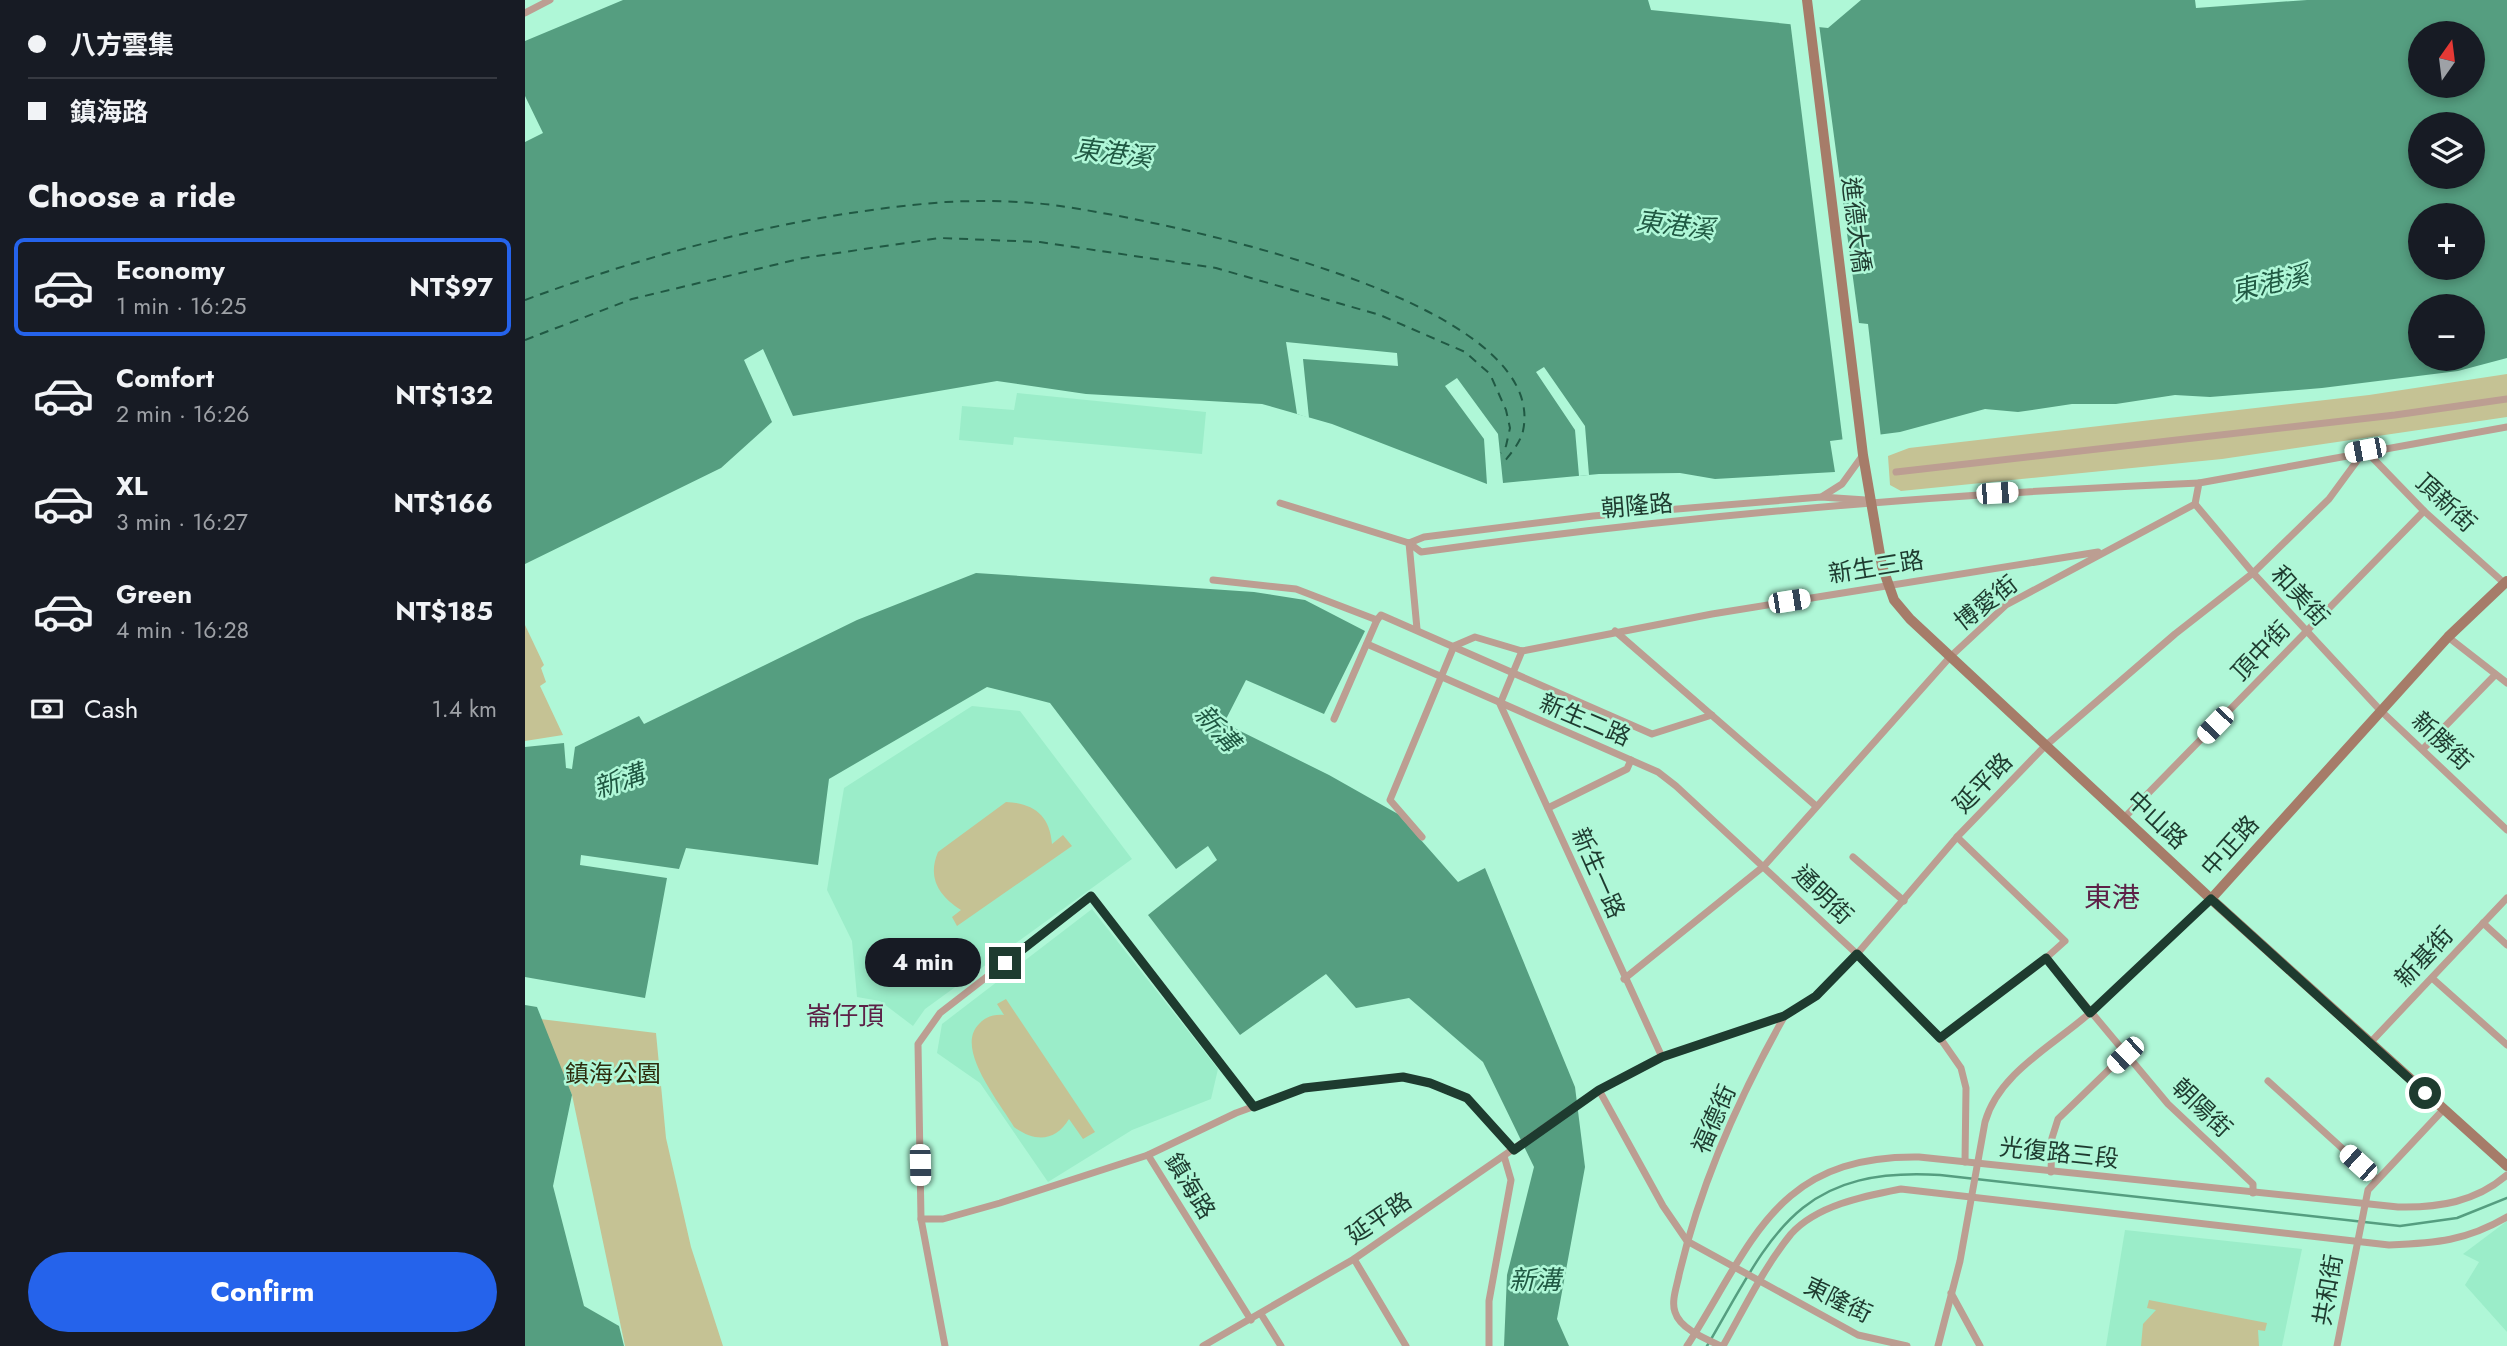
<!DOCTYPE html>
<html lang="en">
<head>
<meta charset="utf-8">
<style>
	:root { --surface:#171b24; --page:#20242c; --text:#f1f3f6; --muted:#9ea1a6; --line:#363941; --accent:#2563eb }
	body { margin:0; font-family:Jost,"Noto Sans TC",sans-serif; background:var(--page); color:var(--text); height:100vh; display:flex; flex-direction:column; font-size:26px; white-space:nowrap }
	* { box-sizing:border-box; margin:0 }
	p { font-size:23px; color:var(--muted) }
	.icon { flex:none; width:38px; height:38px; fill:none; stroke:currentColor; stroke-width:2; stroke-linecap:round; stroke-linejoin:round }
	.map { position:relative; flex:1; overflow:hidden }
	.side { display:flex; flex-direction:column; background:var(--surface); width:525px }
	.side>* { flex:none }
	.guide { display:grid; align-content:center; height:154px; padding:0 28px; background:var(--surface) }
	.needle { width:46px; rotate:14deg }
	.buttons { position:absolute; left:1883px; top:21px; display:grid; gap:14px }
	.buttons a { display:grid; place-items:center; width:77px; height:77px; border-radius:50%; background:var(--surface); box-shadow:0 4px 10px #0003; font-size:35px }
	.end { position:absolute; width:32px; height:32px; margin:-16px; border:9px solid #1e3b2f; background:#fff; box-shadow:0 0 0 4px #fff }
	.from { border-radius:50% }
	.bubble { position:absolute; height:49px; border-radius:24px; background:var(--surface); box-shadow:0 4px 10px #0003; font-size:23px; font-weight:700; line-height:49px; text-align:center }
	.car { position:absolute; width:21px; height:42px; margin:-21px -10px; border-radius:9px; box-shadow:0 0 5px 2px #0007; background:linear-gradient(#fff 24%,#345 0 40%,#fff 0 76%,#345 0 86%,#fff 0) }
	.guide b { display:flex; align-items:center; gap:24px; height:66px; font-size:26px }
	.guide b+b { border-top:2px solid var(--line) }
	.guide i { width:18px; height:18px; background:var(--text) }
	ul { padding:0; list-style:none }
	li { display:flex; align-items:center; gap:21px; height:98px; margin:0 14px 10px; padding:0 14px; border:4px solid transparent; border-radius:10px }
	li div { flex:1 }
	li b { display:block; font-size:26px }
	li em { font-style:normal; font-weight:700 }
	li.selected { border-color:var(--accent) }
	li>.icon { width:63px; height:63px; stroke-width:1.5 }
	h2 { padding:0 28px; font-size:32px; line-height:84px }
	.pay { display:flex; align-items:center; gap:18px; height:77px; padding:0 28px; font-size:26px }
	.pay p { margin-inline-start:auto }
	.primary-button { display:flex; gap:14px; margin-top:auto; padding:14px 28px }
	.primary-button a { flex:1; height:80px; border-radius:42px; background:var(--accent); color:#fff; font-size:28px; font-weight:700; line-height:80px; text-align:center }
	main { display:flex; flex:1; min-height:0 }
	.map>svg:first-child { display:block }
	.built { fill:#9bedc9 }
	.green { fill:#c5c294 }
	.water { fill:#559e80; fill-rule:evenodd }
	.pier { fill:#aff7d7 }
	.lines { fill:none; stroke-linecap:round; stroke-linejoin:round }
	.stream { stroke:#559e80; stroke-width:2.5 }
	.ferry { stroke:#205943; stroke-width:2; stroke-dasharray:9 7; stroke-linecap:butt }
	.street { stroke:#bc9e92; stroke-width:7 }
	.secondary { stroke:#a67c69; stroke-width:10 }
	.route { stroke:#1e3b2f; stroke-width:9 }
	.labels { text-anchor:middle; stroke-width:5; stroke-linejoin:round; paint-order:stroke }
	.street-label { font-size:24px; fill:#1e3b2f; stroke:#aff7d7 }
	.park-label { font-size:24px; fill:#2d2b0c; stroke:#aff7d7 }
	.water-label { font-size:26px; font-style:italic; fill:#205943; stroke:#aff7d7 }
	.neighbourhood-label { font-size:26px; fill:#5d2147; stroke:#aff7d7 }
	.quarter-label { font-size:28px; fill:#5d2147; stroke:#aff7d7 }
</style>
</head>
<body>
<main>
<section class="side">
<div class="guide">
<b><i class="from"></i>八方雲集</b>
<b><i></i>鎮海路</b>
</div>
<h2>Choose a ride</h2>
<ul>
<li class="selected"><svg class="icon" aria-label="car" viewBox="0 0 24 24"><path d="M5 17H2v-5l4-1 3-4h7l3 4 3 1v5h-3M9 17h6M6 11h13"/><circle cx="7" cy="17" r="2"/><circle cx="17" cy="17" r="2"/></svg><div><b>Economy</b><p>1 min · 16:25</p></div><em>NT$97</em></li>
<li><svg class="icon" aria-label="car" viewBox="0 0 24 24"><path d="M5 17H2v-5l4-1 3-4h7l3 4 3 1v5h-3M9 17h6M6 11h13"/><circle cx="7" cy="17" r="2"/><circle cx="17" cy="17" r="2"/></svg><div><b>Comfort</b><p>2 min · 16:26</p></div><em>NT$132</em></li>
<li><svg class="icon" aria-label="car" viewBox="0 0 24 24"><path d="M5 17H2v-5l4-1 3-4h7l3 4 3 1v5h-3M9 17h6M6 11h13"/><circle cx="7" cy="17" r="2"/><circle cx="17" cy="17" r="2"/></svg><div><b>XL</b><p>3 min · 16:27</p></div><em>NT$166</em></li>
<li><svg class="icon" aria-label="car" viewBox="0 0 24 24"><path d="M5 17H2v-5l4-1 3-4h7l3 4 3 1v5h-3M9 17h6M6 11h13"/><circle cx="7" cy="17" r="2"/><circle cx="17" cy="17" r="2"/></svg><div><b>Green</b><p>4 min · 16:28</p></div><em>NT$185</em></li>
</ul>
<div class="pay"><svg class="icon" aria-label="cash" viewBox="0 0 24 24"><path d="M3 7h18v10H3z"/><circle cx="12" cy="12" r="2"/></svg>Cash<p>1.4 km</p></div>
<div class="primary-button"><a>Confirm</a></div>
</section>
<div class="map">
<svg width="1982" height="1346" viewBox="0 0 1982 1346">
	<rect width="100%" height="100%" fill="#aff7d7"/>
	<g class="built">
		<path d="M492,393L681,412L677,454L489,437L488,445L434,440L437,406L489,410Z"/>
		<path d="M447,706L495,711L607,859L400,1009L388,1026L355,1001L332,997L327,941L302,890L319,788Z"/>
		<path d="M567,909L693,1069L686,1099L607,1130L523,1182L455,1083L412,1053L417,1024Z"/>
		<path d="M1982,1221V1332L1940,1285L1954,1262L1938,1254Z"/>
		<path d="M1600,1230L1777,1249L1757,1346H1581Z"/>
	</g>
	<g class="green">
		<path d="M1982,374V417L1697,459L1376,491L1365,485L1363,456L1384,448L1844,395Z"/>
		<path d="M0,625L19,665L16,668L21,682L15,686L38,735L0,741Z"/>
		<path d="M481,802C508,803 525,815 527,844L538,835L547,846L432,926L427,917L436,910C414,896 402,878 413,852Z"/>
		<path d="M481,999L570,1132L558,1139L544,1119C530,1142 510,1142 489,1127C475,1103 429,1048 454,1024C460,1017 469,1014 479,1015L472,1004Z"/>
		<path d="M15,1019L131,1033L141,1138L166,1247L198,1346H100L47,1095Z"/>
		<path d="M1624,1300L1742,1323L1740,1331L1733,1330L1734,1346H1616L1618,1324L1631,1310L1622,1308Z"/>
	</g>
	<g class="water">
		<path d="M98,0H1123L1126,10L1303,28L1336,0H1670L1671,8L1782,0H1982V358L1933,371L1797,388L1685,397L1650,395L1591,404H1547L1493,412L1460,409L1375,432L1305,441L1310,472L1190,479L1155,473L1074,474L978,483L973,434L932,378L920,386L959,439L962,484L807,424L737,404L561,394L472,381L268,416L238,349L219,360L247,422L196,468L0,564V142L18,133L0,96V41ZM1895,33H1948V86H1895ZM1895,124H1948V177H1895ZM1895,215H1948V268H1895ZM1895,306H1948V359H1895Z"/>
		<path d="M451,573L729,592L780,600L840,631L799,714L721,680L699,723L804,775L873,814L933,882L960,868L1050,1087L1060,1167L1032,1319L1044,1346H979L982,1275L1009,1167L958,1062L884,998L831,1008L801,974L715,1035L623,915L692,860L683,846L651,869L525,703L462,687L304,779L293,865L161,848L154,869L56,855L55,865L142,878L120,998L0,977V747L39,743L41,768L47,769L50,747L114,716L119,724L332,620Z"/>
		<path d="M0,1005L12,1007L47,1095L28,1186L59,1306L94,1326L99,1346H0Z"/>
	</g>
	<g class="pier">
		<path d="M1265,20L1294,24L1334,323L1343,324L1356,438L1318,443Z"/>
		<path d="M761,342L872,353L873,366L778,359L784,418L772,414Z"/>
		<path d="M1019,367L1060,426L1064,475L1054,476L1050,430L1011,372Z"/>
	</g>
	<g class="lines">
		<path class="stream" d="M1182,1346C1246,1237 1270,1166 1415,1175L1875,1226L1932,1218L1982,1198"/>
		<g class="ferry">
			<path d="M0,300C135,250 277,213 421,202C455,200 502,201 535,206C627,219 1027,297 998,431C995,444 984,455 977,465"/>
			<path d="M0,340L107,299L278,258L415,238L515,242L691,268L855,315L940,352L965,374L981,410L985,428L981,446L976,453"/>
		</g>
		<g class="street">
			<path d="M0,13L25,0"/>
			<path d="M1371,472L1870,415L1982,399"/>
			<path d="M1298,496L1317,484L1338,455"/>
			<path d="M755,503L884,543L896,552C1154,516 1414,494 1674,483"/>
			<path d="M1670,504L1728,573L1855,710L1982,830"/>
			<path d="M884,543L899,537L1068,516L1296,497L1341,500"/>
			<path d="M884,543L892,629"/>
			<path d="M688,580L771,589L852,620L856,615L1127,734L1187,715"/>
			<path d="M1090,631L1291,806"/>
			<path d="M1923,637L1982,683"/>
			<path d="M842,644L1133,772L1151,786L1332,954L1415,1038L1436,1068L1441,1088L1440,1162"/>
			<path d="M997,651L975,704L1137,1057"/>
			<path d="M809,719L852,620"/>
			<path d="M1898,749L1969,676"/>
			<path d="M1023,808L1102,769L1106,760"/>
			<path d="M1599,818L1899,511"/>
			<path d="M897,837L865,800L929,646L950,637L997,651L1187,614L1573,552"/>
			<path d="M1432,837L1540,941L1521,958L1643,1104L1728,1184V1193"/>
			<path d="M1328,857L1379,901"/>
			<path d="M1958,923L1982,945"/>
			<path d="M1907,978L1982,1045"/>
			<path d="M1099,979L1239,866L1425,657L1481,605L1670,504L1674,483L1982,427"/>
			<path d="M1415,1038L1521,958"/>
			<path d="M1845,1043L1982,898"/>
			<path d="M1743,1081L1851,1179"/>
			<path d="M1074,1090L1138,1206L1162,1241L1333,1335L1382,1346"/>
			<path d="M623,1155L711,1113L779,1088L878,1077L905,1083L942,1098L989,1150"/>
			<path d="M1526,1172L1527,1138L1533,1119L1600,1054"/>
			<path d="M396,1219H418L475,1203L623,1155L726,1320"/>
			<path d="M829,1259L881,1346"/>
			<path d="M1426,1293L1455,1346"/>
			<path d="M736,1314L756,1346"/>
			<path d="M420,1346L396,1219L393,1044L415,1013L566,896L729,1107"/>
			<path d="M678,1346L829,1259L1074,1090L1137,1057L1259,1016L1291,996L1332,954L1432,837L1519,747L1650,634L1728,573L1804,499L1840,450L1899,511L1978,582"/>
			<path d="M964,1346V1301L986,1180L979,1156"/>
			<path d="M1162,1346C1228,1243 1250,1155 1394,1157L1873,1207C1913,1208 1951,1202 1982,1175"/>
			<path d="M1196,1346C1181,1339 1155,1329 1150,1312C1146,1301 1152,1286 1154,1275C1175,1185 1214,1097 1259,1017"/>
			<path d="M1198,1346C1219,1309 1239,1267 1266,1234C1292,1205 1340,1196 1376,1189L1864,1245C1911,1243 1941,1241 1982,1217"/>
			<path d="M1413,1346L1435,1261L1460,1122C1474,1072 1531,1044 1567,1011C1607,974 1646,937 1686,899"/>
			<path d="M1812,1346L1843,1190L1918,1110"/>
		</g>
		<g class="secondary">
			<path d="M1282,0L1338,455L1357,566L1369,600L1385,619L1686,899L1982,1166"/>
			<path d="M1686,899L1923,637L1982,581"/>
		</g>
	</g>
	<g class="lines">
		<path class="route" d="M480,963L566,896L729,1107L779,1088L878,1077L905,1083L942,1098L989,1150L1074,1090L1137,1057L1259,1016L1291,996L1332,954L1415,1038L1521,958L1565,1013L1686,899L1900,1093"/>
	</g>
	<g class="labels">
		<g class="street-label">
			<text transform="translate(1331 225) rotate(83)" y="8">進德大橋</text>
			<text transform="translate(1921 503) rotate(43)" y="8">頂新街</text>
			<text transform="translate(1112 506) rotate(-5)" y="8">朝隆路</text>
			<text transform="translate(1351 567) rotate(-9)" y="8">新生三路</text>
			<text transform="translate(1775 596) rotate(47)" y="8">和美街</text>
			<text transform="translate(1461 603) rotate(-38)" y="8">博愛街</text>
			<text transform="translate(1736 651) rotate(-46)" y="8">頂中街</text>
			<text transform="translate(1060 720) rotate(23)" y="8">新生二路</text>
			<text transform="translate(1917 741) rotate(43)" y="8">新勝街</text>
			<text transform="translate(1458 783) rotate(-46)" y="8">延平路</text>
			<text transform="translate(1632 820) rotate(43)" y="8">中山路</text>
			<text transform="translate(1705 846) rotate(-48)" y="8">中正路</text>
			<text transform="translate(1073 873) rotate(66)" y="8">新生一路</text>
			<text transform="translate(1298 895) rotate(44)" y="8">通明街</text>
			<text transform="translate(1899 957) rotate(-47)" y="8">新基街</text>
			<text transform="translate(1677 1108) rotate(44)" y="8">朝陽街</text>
			<text transform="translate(1189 1119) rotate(-66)" y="8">福德街</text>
			<text transform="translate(1534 1153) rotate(6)" y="8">光復路三段</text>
			<text transform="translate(665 1186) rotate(58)" y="8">鎮海路</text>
			<text transform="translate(854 1218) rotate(-34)" y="8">延平路</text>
			<text transform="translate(1803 1290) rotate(-80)" y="8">共和街</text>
			<text transform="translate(1313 1300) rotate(26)" y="8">東隆街</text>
		</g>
		<g class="park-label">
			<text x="88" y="1082">鎮海公園</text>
		</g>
		<g class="water-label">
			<text transform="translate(588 153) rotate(7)" y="9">東港溪</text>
			<text transform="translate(1150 225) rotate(7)" y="9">東港溪</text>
			<text transform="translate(1745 283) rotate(-13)" y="9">東港溪</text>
			<text transform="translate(692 728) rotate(48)" y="9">新溝</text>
			<text transform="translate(94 781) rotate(-19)" y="9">新溝</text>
			<text x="1010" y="1289">新溝</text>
		</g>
		<g class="neighbourhood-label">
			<text x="320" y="1025">崙仔頂</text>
		</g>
		<g class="quarter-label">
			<text x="1587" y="907">東港</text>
		</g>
	</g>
</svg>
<div class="buttons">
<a><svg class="needle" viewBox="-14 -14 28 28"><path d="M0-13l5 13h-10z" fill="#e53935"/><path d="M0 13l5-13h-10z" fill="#9ea1a6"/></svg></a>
<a><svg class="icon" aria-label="layers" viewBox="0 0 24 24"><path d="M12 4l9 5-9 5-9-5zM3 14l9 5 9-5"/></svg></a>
<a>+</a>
<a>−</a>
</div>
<i class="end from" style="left:1900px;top:1093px"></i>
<i class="end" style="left:480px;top:963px"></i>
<div class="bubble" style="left:340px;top:938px;width:116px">4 min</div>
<i class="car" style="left:1840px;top:450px;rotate:259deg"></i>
<i class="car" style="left:1472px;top:493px;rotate:86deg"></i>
<i class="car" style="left:1264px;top:601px;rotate:81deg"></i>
<i class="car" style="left:1690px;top:725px;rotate:224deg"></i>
<i class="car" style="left:1600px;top:1055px;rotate:226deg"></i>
<i class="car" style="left:1833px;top:1163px;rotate:312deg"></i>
<i class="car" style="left:395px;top:1165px;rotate:179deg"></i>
</div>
</main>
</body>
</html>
